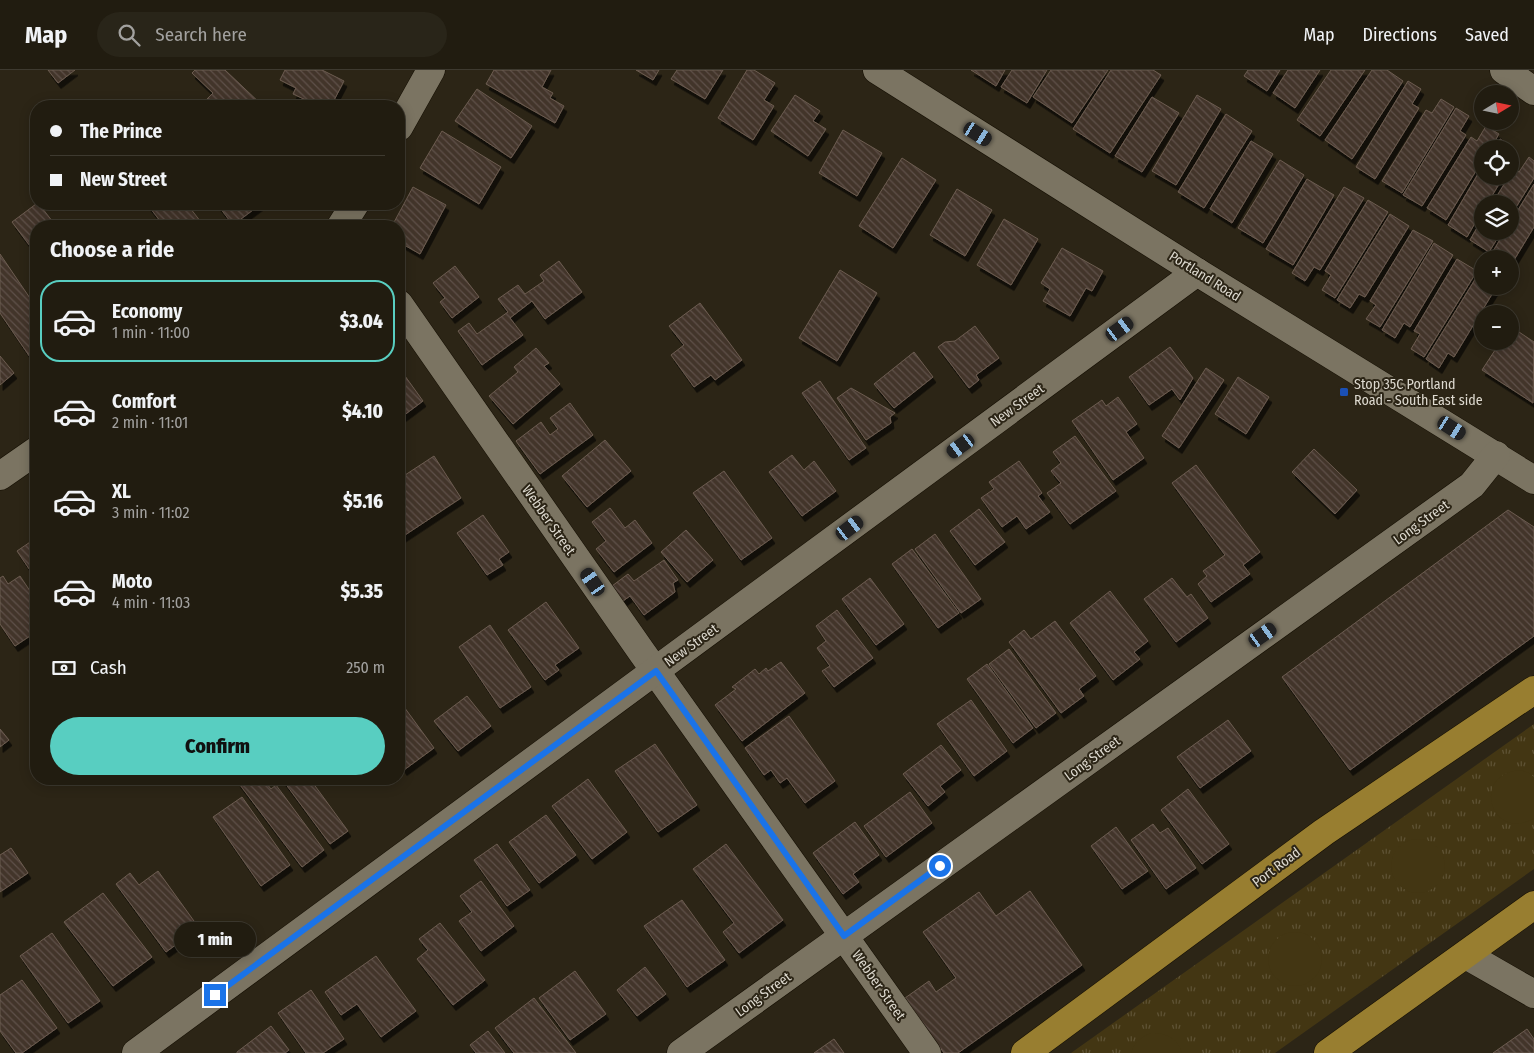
<!DOCTYPE html>
<html lang="en">
<head>
<meta charset="utf-8">
<style>
	:root { --surface:#211c10; --page:#292519; --text:#f1f3f6; --muted:#a2a19f; --line:#3e3a30; --accent:#58cec1 }
	body { margin:0; font-family:"Fira Sans Condensed",sans-serif; background:var(--page); color:var(--text); height:100vh; display:flex; flex-direction:column; font-size:19px; white-space:nowrap }
	* { box-sizing:border-box; margin:0 }
	p { font-size:16px; color:var(--muted) }
	.icon { flex:none; width:28px; height:28px; fill:none; stroke:currentColor; stroke-width:2; stroke-linecap:round; stroke-linejoin:round }
	.map { position:relative; flex:1; overflow:hidden }
	.details { position:absolute; left:30px; top:150px; width:375px; height:565px; display:flex; flex-direction:column; background:var(--surface); border-radius:20px; box-shadow:0 2px 12px #0003,0 0 0 1px var(--line) }
	.details>* { flex:none }
	.guide { position:absolute; left:30px; top:30px; width:375px; height:110px; border-radius:20px; box-shadow:0 2px 12px #0003,0 0 0 1px var(--line); display:grid; align-content:center; height:110px; padding:0 20px; background:var(--surface) }
	.needle { width:32px; rotate:80deg }
	.tools { position:absolute; left:1474px; top:15px; display:grid; gap:10px }
	.tools a { display:grid; place-items:center; width:45px; height:45px; border-radius:50%; background:var(--surface); box-shadow:0 2px 12px #0003,0 0 0 1px var(--line); font-size:25px }
	.end { position:absolute; width:22px; height:22px; margin:-11px; border:6px solid #1a73e8; background:#fff; box-shadow:0 0 0 2px #fff }
	.from { border-radius:50% }
	.bubble { position:absolute; height:35px; border-radius:18px; background:var(--surface); box-shadow:0 2px 12px #0003,0 0 0 1px var(--line); font-size:16px; font-weight:800; line-height:35px; text-align:center }
	.car { position:absolute; width:15px; height:30px; margin:-15px -8px; border-radius:6px; box-shadow:0 0 4px 1px #0007; background:linear-gradient(#222 24%,#8ab4d8 0 40%,#222 0 76%,#8ab4d8 0 86%,#222 0) }
	.guide b { display:flex; align-items:center; gap:18px; height:48px; font-size:19px }
	.guide b+b { border-top:1px solid var(--line) }
	.guide i { width:12px; height:12px; background:var(--text) }
	ul { padding:0; list-style:none }
	li { display:flex; align-items:center; gap:15px; height:82px; margin:0 10px 8px; padding:0 10px; border:2px solid transparent; border-radius:20px }
	li div { flex:1 }
	li b { display:block; font-size:19px }
	li em { font-style:normal; font-weight:800 }
	li.selected { border-color:var(--accent) }
	li>.icon { width:45px; height:45px; stroke-width:1.5 }
	h2 { padding:0 20px; font-size:22px; line-height:60px }
	.pay { display:flex; align-items:center; gap:12px; height:55px; padding:0 20px; font-size:19px }
	.pay p { margin-inline-start:auto }
	.primary-button { display:flex; gap:10px; margin-top:auto; padding:10px 20px }
	.primary-button a { flex:1; height:58px; border-radius:30px; background:var(--accent); color:#111; font-size:20px; font-weight:800; line-height:58px; text-align:center }
	header { display:flex; align-items:center; gap:30px; box-sizing:border-box; height:70px; padding:0 25px; background:var(--surface); border-bottom:1px solid var(--line) }
	header strong { font-size:24px }
	nav { display:flex; gap:28px; margin-inline-start:auto; font-size:18px }
	.search { width:350px; height:45px; background:var(--page); display:flex; align-items:center; gap:12px; box-sizing:border-box; padding:0 18px; border-radius:28px; color:var(--muted); font-size:19px }
	.map>svg:first-child { display:block }
	.grass { fill:url(#grass-tufts) }
	.green { fill:#433613 }
	.building { fill:url(#building-back-hatch); stroke:#6c5c50; filter:url(#shadow) }
	.lines { fill:none; stroke-linecap:round; stroke-linejoin:round }
	.minor-casing { stroke:#140e02; stroke-width:29 }
	.tertiary-casing { stroke:#140e02; stroke-width:29 }
	.trunk-casing { stroke:#140e02; stroke-width:29 }
	.minor { stroke:#7b7462; stroke-width:28 }
	.tertiary { stroke:#7b7462; stroke-width:28 }
	.trunk { stroke:#987e30; stroke-width:28 }
	.route { stroke:#1a73e8; stroke-width:6 }
	.transit-dot { fill:#1a4fb4; stroke:#2c2516; stroke-width:2 }
	.labels { text-anchor:middle; stroke-width:4; stroke-linejoin:round; paint-order:stroke }
	.street-label { font-size:14px; fill:#ddd9cf; stroke:#2c2516 }
	.poi-label { font-size:14px; fill:#ddd9cf; stroke:#2c2516; text-anchor:start }
</style>
</head>
<body>
<header>
<strong>Map</strong>
<div class="search"><svg class="icon" aria-label="search" viewBox="0 0 24 24"><circle cx="10" cy="10" r="6"/><path d="M15 15l6 6"/></svg>Search here</div>
<nav><a>Map</a><a>Directions</a><a>Saved</a></nav>
</header>
<div class="map">
<svg width="1534" height="983" viewBox="0 0 1534 983">
	<defs>
		<pattern id="grass-tufts" width="24" height="20" patternUnits="userSpaceOnUse" patternTransform="scale(1.25)"><rect width="24" height="20" fill="#433613"/><path d="M3 7l-1-3M5 7V3M7 7l1-3M15 17l-1-3M17 17v-4M19 17l1-3" fill="none" stroke="#5e5234"/></pattern>
		<pattern id="building-back-hatch" width="6" height="6" patternUnits="userSpaceOnUse" patternTransform="scale(1.25)"><rect width="6" height="6" fill="#43342a"/><path d="M-1 5l2 2M0 0l6 6M5-1l2 2" fill="none" stroke="#5e5148"/></pattern>
		<filter id="shadow"><feDropShadow dx="3" dy="5.5" stdDeviation="0" flood-color="#0009"/></filter>
	</defs>
	<rect width="100%" height="100%" fill="#2c2516"/>
	<path class="grass" d="M1534,654V799L1275,983H1071Z"/>
	<g class="green">
		<path d="M1521,700L1529,703L1534,707V748C1492,774 1469,703 1521,700Z"/>
		<circle cx="1418" cy="796" r="27"/>
		<circle cx="1295" cy="889" r="27"/>
		<path d="M1151,963C1165,962 1178,968 1182,983H1131C1134,972 1141,967 1151,963Z"/>
	</g>
	<g class="building">
		<path d="M48,0H75L58,13Z"/>
		<path d="M195,0H225L263,36H213L206,30L213,23L192,3Z"/>
		<path d="M285,0H322L344,11L331,36H308L305,35L306,30L293,24L296,18L280,10Z"/>
		<path d="M494,0H551L542,17L553,23L550,28L564,36L555,53L486,14Z"/>
		<path d="M636,0H659L653,10Z"/>
		<path d="M677,0H723L705,29L671,9Z"/>
		<path d="M747,0H754L775,13L764,30L774,36L753,70L718,48Z"/>
		<path d="M971,0H1005L996,16Z"/>
		<path d="M1012,0H1047L1027,33L1001,17Z"/>
		<path d="M1051,0H1108L1072,53L1033,27Z"/>
		<path d="M1111,0H1153L1161,5L1110,83L1073,59Z"/>
		<path d="M1248,0H1280L1267,21L1244,6Z"/>
		<path d="M1288,0H1320L1295,38L1273,23Z"/>
		<path d="M1331,0H1365L1320,66L1297,50Z"/>
		<path d="M1372,0H1387L1403,11L1352,89L1325,70Z"/>
		<path d="M1408,11L1421,19L1412,34L1419,38L1375,109L1356,97Z"/>
		<path d="M477,19L532,56L511,88L455,51Z"/>
		<path d="M795,25L820,41L813,51L826,59L808,86L771,61Z"/>
		<path d="M1197,25L1221,39L1176,115L1152,101Z"/>
		<path d="M1152,27L1179,43L1142,102L1115,86Z"/>
		<path d="M1441,29L1454,37L1402,123L1382,111L1426,40L1432,43Z"/>
		<path d="M1456,38L1469,46L1460,61L1466,65L1422,136L1403,125Z"/>
		<path d="M1226,44L1252,61L1204,138L1178,122Z"/>
		<path d="M1486,56L1499,64L1490,79H1482V91L1446,150L1427,138L1471,67L1477,71Z"/>
		<path d="M843,60L882,83L857,126L819,103Z"/>
		<path d="M442,61L501,97L479,134L420,98Z"/>
		<path d="M1500,69L1513,77L1510,82V79H1494Z"/>
		<path d="M1251,71L1273,84L1232,153L1210,139Z"/>
		<path d="M1529,87L1534,91V108L1510,147V134H1492L1514,98L1519,102Z"/>
		<path d="M902,88L936,110L893,178L859,156Z"/>
		<path d="M1280,90L1304,105L1263,173L1238,158Z"/>
		<path d="M1482,97V106H1504L1487,134H1482V141L1467,167L1448,155Z"/>
		<path d="M1307,109L1334,125L1293,195L1266,179Z"/>
		<path d="M1534,114V157L1511,195L1510,189H1502L1492,183L1505,161H1510V153Z"/>
		<path d="M413,117L446,135L420,184L399,172V156H392Z"/>
		<path d="M1344,117L1364,128L1320,200L1314,197L1305,211L1292,203Z"/>
		<path d="M957,119L992,140L965,186L930,165Z"/>
		<path d="M1368,130L1388,142L1335,228L1322,220L1331,205L1325,201Z"/>
		<path d="M36,134H39L56,156H36V184L12,152Z"/>
		<path d="M147,134H187L204,156H164Z"/>
		<path d="M217,134H261L233,155Z"/>
		<path d="M1390,144L1409,156L1365,227L1359,224L1350,238L1337,230Z"/>
		<path d="M1004,149L1038,169L1011,215L977,195Z"/>
		<path d="M1482,149V161H1502L1489,182L1470,170Z"/>
		<path d="M1413,160L1433,171L1380,257L1366,249L1376,235L1370,231Z"/>
		<path d="M1434,173L1453,185L1410,257L1404,253L1395,268L1382,260Z"/>
		<path d="M1062,178L1103,201L1092,221L1086,218L1070,246L1043,231L1050,219L1041,213Z"/>
		<path d="M0,184L36,237V287L32,290L0,243Z"/>
		<path d="M1457,189L1477,201L1424,287L1411,279L1420,264L1414,261Z"/>
		<path d="M559,191L582,222L545,249L532,231L510,248L523,265L482,295L458,261L469,253L477,264L508,242L498,229L518,215L525,224L544,211L540,205Z"/>
		<path d="M455,196L479,227L452,248L440,232L445,228L433,213Z"/>
		<path d="M840,200L877,223L837,291L799,268Z"/>
		<path d="M1479,203L1482,206V216H1497L1454,287L1448,283L1439,298L1426,289Z"/>
		<path d="M700,233L742,290L715,310L711,305L694,317L671,285L684,275L669,256Z"/>
		<path d="M975,256L999,288L976,305L979,310L969,318L938,277L945,272L955,271Z"/>
		<path d="M1510,256L1534,272L1533,333L1482,300L1501,271H1510Z"/>
		<path d="M1170,277L1193,308L1180,330L1172,319L1149,335L1129,307Z"/>
		<path d="M536,278L549,293L544,296L560,314L513,354L489,326L518,302L514,297Z"/>
		<path d="M914,282L933,307L894,338L874,314Z"/>
		<path d="M0,286L14,303L0,315Z"/>
		<path d="M1206,298L1224,310L1179,378L1162,366Z"/>
		<path d="M405,306L423,331L399,349V310Z"/>
		<path d="M1238,307L1269,327L1246,364L1215,344Z"/>
		<path d="M820,311L866,378L849,390L802,323Z"/>
		<path d="M851,318L895,343L890,347L891,353L866,370L837,328Z"/>
		<path d="M1118,327L1137,354L1126,362L1144,388L1113,410L1072,351L1102,330L1106,336Z"/>
		<path d="M570,333L593,365L540,404L516,371L541,352L550,365L558,359L550,348Z"/>
		<path d="M1075,366L1116,421L1070,454L1047,423L1061,413L1051,401L1061,393L1053,382Z"/>
		<path d="M605,370L631,401L587,437L562,406Z"/>
		<path d="M1314,379L1357,420L1335,444L1292,402Z"/>
		<path d="M792,385L804,400L814,391L836,421L802,446L769,402Z"/>
		<path d="M434,386L461,428L399,469V409Z"/>
		<path d="M1019,391L1042,423L1038,426L1050,442L1026,459L1017,446L1002,457L981,428L994,419L989,412Z"/>
		<path d="M1196,395L1260,482L1243,495L1250,504L1211,532L1198,514L1207,506L1203,501L1225,485L1172,413Z"/>
		<path d="M724,401L772,468L741,490L693,423Z"/>
		<path d="M610,438L625,458L635,450L652,473L614,502L596,479L606,471L592,452Z"/>
		<path d="M979,439L1005,472L975,495L950,461Z"/>
		<path d="M1508,440L1534,457V566L1350,700L1282,607Z"/>
		<path d="M483,445L509,482L499,489L503,495L487,505L457,463Z"/>
		<path d="M686,460L713,490L687,512L661,482Z"/>
		<path d="M935,464L981,529L961,543L915,479Z"/>
		<path d="M36,468V509L17,481Z"/>
		<path d="M912,479L959,543L938,558L892,494Z"/>
		<path d="M664,490L678,510L673,513L675,522L644,545L630,526L623,531L612,516L628,504L634,511Z"/>
		<path d="M3,506L8,514L20,506L30,521L36,517V562L15,576L0,554V508Z"/>
		<path d="M870,508L904,554L876,575L842,529Z"/>
		<path d="M1172,508L1187,527L1191,524L1208,548L1176,572L1144,529Z"/>
		<path d="M1110,521L1148,571L1134,582L1140,589L1113,610L1070,553Z"/>
		<path d="M546,532L579,578L555,595L559,600L545,610L508,560Z"/>
		<path d="M837,540L873,588L834,617L822,601L830,596L817,578L826,571L816,556Z"/>
		<path d="M1055,551L1096,606L1079,619L1084,626L1061,643L1009,572L1024,560L1031,569Z"/>
		<path d="M490,555L531,617L500,638L459,577Z"/>
		<path d="M1009,579L1056,643L1036,658L989,594Z"/>
		<path d="M781,592L805,623L742,671L715,635L736,619L732,617L755,599L759,604L766,598L768,601Z"/>
		<path d="M987,594L1033,658L1013,673L967,609Z"/>
		<path d="M467,626L491,656L458,681L434,651Z"/>
		<path d="M399,630L434,678L404,700L399,692Z"/>
		<path d="M971,630L1007,681L974,706L937,654Z"/>
		<path d="M789,646L835,711L805,733L787,708L780,713L771,700L764,705L745,678Z"/>
		<path d="M1228,650L1251,681L1200,718L1177,687Z"/>
		<path d="M0,659L9,670L0,677Z"/>
		<path d="M655,674L697,735L658,762L615,701Z"/>
		<path d="M941,675L961,700L940,716L945,722L928,736L903,704Z"/>
		<path d="M240,709H263L271,719L276,715L324,780L302,797L237,711Z"/>
		<path d="M282,709H310L348,761L330,774Z"/>
		<path d="M588,709L627,762L592,789L552,736Z"/>
		<path d="M1188,719L1229,774L1202,794L1161,740Z"/>
		<path d="M910,722L932,753L886,787L864,756Z"/>
		<path d="M242,727L290,795L261,816L213,747Z"/>
		<path d="M546,745L576,785L539,813L509,772Z"/>
		<path d="M855,752L879,785L853,804L859,812L843,824L813,783Z"/>
		<path d="M1153,754L1160,763L1168,758L1196,798L1166,819L1131,770Z"/>
		<path d="M1116,757L1148,801L1122,819L1091,776Z"/>
		<path d="M497,774L530,820L507,836L474,790Z"/>
		<path d="M726,774L783,850L739,883L723,862L734,853L693,799Z"/>
		<path d="M11,778L28,803L0,822V785Z"/>
		<path d="M158,801L199,858L166,882L116,814L130,803L139,815Z"/>
		<path d="M481,811L514,856L481,881L459,851L472,842L460,826Z"/>
		<path d="M1030,821L1082,895L958,983H944L905,928L929,911L936,922L956,908L923,862L979,822L996,846Z"/>
		<path d="M103,823L152,887L113,916L64,852Z"/>
		<path d="M682,830L725,890L687,917L644,856Z"/>
		<path d="M440,853L485,910L453,935L417,889L428,880L419,869Z"/>
		<path d="M52,863L100,931L68,953L20,886Z"/>
		<path d="M376,886L416,941L381,967L357,934L341,945L325,922Z"/>
		<path d="M645,897L666,924L637,946L617,920Z"/>
		<path d="M575,901L606,944L570,970L539,928Z"/>
		<path d="M22,910L57,958L22,983H16L0,961V925Z"/>
		<path d="M311,920L344,969L323,983H306L278,943Z"/>
		<path d="M534,928L576,983H514L495,958Z"/>
		<path d="M271,956L289,980L285,983H237V982Z"/>
		<path d="M1527,959L1534,969V983H1493Z"/>
		<path d="M488,961L505,983H476L470,975Z"/>
		<path d="M834,969L844,983H814Z"/>
	</g>
	<g class="lines">
		<g class="minor-casing">
			<g id="minor">
				<path d="M877,0L1197,202L1534,410"/>
				<path d="M399,57L431,0"/>
				<path d="M341,156L355,134"/>
				<path d="M399,234L641,581L927,983"/>
				<path d="M0,406L36,381"/>
				<path d="M1466,885L1534,924"/>
				<path d="M136,983L1197,202"/>
				<path d="M681,983L1472,415L1496,385"/>
			</g>
		</g>
		<g class="tertiary-casing">
			<path id="tertiary" d="M1504,0L1534,21"/>
		</g>
		<g class="trunk-casing">
			<g id="trunk">
				<path d="M1025,983L1324,762L1534,620"/>
				<path d="M1328,983L1534,835"/>
			</g>
		</g>
		<use href="#minor" class="minor"/>
		<use href="#tertiary" class="tertiary"/>
		<use href="#trunk" class="trunk"/>
	</g>
	<g class="lines">
		<path class="route" d="M215,925L656,601L844,866L940,796"/>
	</g>
	<rect class="transit-dot" x="1339" y="317" width="10" height="10" rx="2.5"/>
	<g class="labels">
		<g class="street-label">
			<text transform="translate(1205 206) rotate(32)" y="5">Portland Road</text>
			<text transform="translate(1017 335) rotate(-36)" y="5">New Street</text>
			<text transform="translate(549 450) rotate(55)" y="5">Webber Street</text>
			<text transform="translate(1421 452) rotate(-36)" y="5">Long Street</text>
			<text transform="translate(691 575) rotate(-36)" y="5">New Street</text>
			<text transform="translate(1092 688) rotate(-36)" y="5">Long Street</text>
			<text transform="translate(1276 797) rotate(-37)" y="5">Port Road</text>
			<text transform="translate(879 915) rotate(55)" y="5">Webber Street</text>
			<text transform="translate(763 924) rotate(-36)" y="5">Long Street</text>
		</g>
		<g class="poi-label">
			<text x="1354" y="319">Stop 35C Portland<tspan x="1354" dy="16">Road - South East side</tspan></text>
		</g>
	</g>
</svg>
<div class="tools">
<a><svg class="needle" viewBox="-14 -14 28 28"><path d="M0-13l5 13h-10z" fill="#e53935"/><path d="M0 13l5-13h-10z" fill="#a2a19f"/></svg></a>
<a><svg class="icon" aria-label="locate" viewBox="0 0 24 24"><circle cx="12" cy="12" r="6"/><path d="M12 2v4M12 18v4M2 12h4M18 12h4"/></svg></a>
<a><svg class="icon" aria-label="layers" viewBox="0 0 24 24"><path d="M12 4l9 5-9 5-9-5zM3 14l9 5 9-5"/></svg></a>
<a>+</a>
<a>−</a>
</div>
<i class="end from" style="left:940px;top:796px"></i>
<i class="end" style="left:215px;top:925px"></i>
<div class="bubble" style="left:174px;top:852px;width:82px">1 min</div>
<i class="car" style="left:978px;top:64px;rotate:122deg"></i>
<i class="car" style="left:1120px;top:259px;rotate:54deg"></i>
<i class="car" style="left:1452px;top:358px;rotate:122deg"></i>
<i class="car" style="left:961px;top:376px;rotate:234deg"></i>
<i class="car" style="left:850px;top:458px;rotate:53deg"></i>
<i class="car" style="left:593px;top:512px;rotate:325deg"></i>
<i class="car" style="left:1263px;top:565px;rotate:55deg"></i>
<div class="guide">
<b><i class="from"></i>The Prince</b>
<b><i></i>New Street</b>
</div>
<section class="details">
<h2>Choose a ride</h2>
<ul>
<li class="selected"><svg class="icon" aria-label="car" viewBox="0 0 24 24"><path d="M5 17H2v-5l4-1 3-4h7l3 4 3 1v5h-3M9 17h6M6 11h13"/><circle cx="7" cy="17" r="2"/><circle cx="17" cy="17" r="2"/></svg><div><b>Economy</b><p>1 min · 11:00</p></div><em>$3.04</em></li>
<li><svg class="icon" aria-label="car" viewBox="0 0 24 24"><path d="M5 17H2v-5l4-1 3-4h7l3 4 3 1v5h-3M9 17h6M6 11h13"/><circle cx="7" cy="17" r="2"/><circle cx="17" cy="17" r="2"/></svg><div><b>Comfort</b><p>2 min · 11:01</p></div><em>$4.10</em></li>
<li><svg class="icon" aria-label="car" viewBox="0 0 24 24"><path d="M5 17H2v-5l4-1 3-4h7l3 4 3 1v5h-3M9 17h6M6 11h13"/><circle cx="7" cy="17" r="2"/><circle cx="17" cy="17" r="2"/></svg><div><b>XL</b><p>3 min · 11:02</p></div><em>$5.16</em></li>
<li><svg class="icon" aria-label="car" viewBox="0 0 24 24"><path d="M5 17H2v-5l4-1 3-4h7l3 4 3 1v5h-3M9 17h6M6 11h13"/><circle cx="7" cy="17" r="2"/><circle cx="17" cy="17" r="2"/></svg><div><b>Moto</b><p>4 min · 11:03</p></div><em>$5.35</em></li>
</ul>
<div class="pay"><svg class="icon" aria-label="cash" viewBox="0 0 24 24"><path d="M3 7h18v10H3z"/><circle cx="12" cy="12" r="2"/></svg>Cash<p>250 m</p></div>
<div class="primary-button"><a>Confirm</a></div>
</section>
</div>
</body>
</html>
